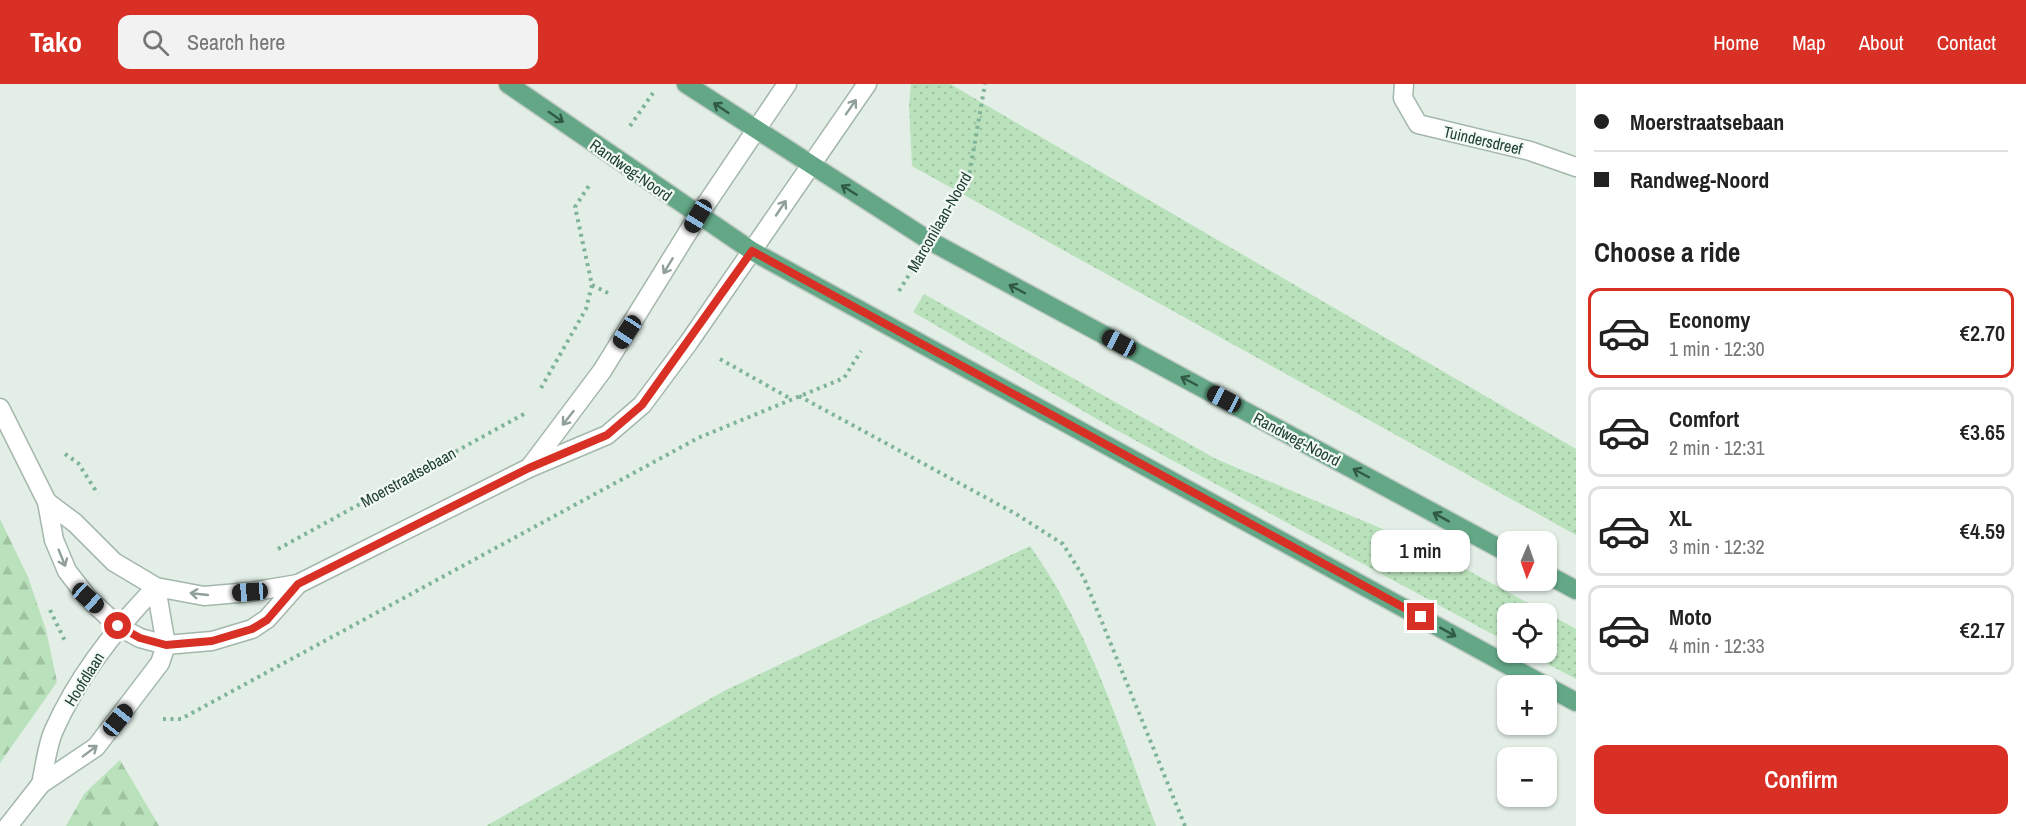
<!DOCTYPE html>
<html lang="en">
<head>
<meta charset="utf-8">
<style>
	:root { --surface:#fff; --page:#f2f2f2; --text:#222; --muted:#767676; --line:#e0e0e0; --accent:#d93025 }
	body { margin:0; font-family:"Archivo Narrow",sans-serif; background:var(--page); color:var(--text); height:100vh; display:flex; flex-direction:column; font-size:22px; white-space:nowrap }
	* { box-sizing:border-box; margin:0 }
	p { font-size:20px; color:var(--muted) }
	.icon { flex:none; width:33px; height:33px; fill:none; stroke:currentColor; stroke-width:2; stroke-linecap:round; stroke-linejoin:round }
	.map { position:relative; flex:1; overflow:hidden }
	.drawer { display:flex; flex-direction:column; background:var(--surface); width:450px }
	.drawer>* { flex:none }
	.hud { display:grid; align-content:center; height:132px; padding:0 18px; background:var(--surface) }
	.needle { width:39px; rotate:182deg }
	.buttons { position:absolute; left:1497px; top:447px; display:grid; gap:12px }
	.buttons a { display:grid; place-items:center; width:60px; height:60px; border-radius:12px; background:var(--surface); box-shadow:0 2px 4px #0004; font-size:30px }
	.end { position:absolute; width:27px; height:27px; margin:-14px; border:8px solid #d93025; background:#fff; box-shadow:0 0 0 3px #fff }
	.from { border-radius:50% }
	.bubble { position:absolute; height:42px; border-radius:12px; background:var(--surface); box-shadow:0 2px 4px #0004; font-size:20px; font-weight:600; line-height:42px; text-align:center }
	.car { position:absolute; width:18px; height:36px; margin:-18px -9px; border-radius:8px; box-shadow:0 0 4px 2px #0007; background:linear-gradient(#222 24%,#8ab4d8 0 40%,#222 0 76%,#8ab4d8 0 86%,#222 0) }
	.hud b { display:flex; align-items:center; gap:21px; height:57px; font-size:22px }
	.hud b+b { border-top:2px solid var(--line) }
	.hud i { width:15px; height:15px; background:var(--text) }
	ul { padding:0; list-style:none }
	li { display:flex; align-items:center; gap:18px; height:90px; margin:0 12px 9px; padding:0 6px; border:3px solid var(--line); border-radius:12px }
	li div { flex:1 }
	li b { display:block; font-size:22px }
	li em { font-style:normal; font-weight:600 }
	li.active { border-color:var(--accent) }
	li>.icon { width:54px; height:54px; stroke-width:1.5 }
	h2 { padding:0 18px; font-size:27px; line-height:72px }
	.primary-button { display:flex; gap:12px; margin-top:auto; padding:12px 18px }
	.primary-button a { flex:1; height:69px; border-radius:12px; background:var(--accent); color:#fff; font-size:24px; font-weight:600; line-height:69px; text-align:center }
	header { display:flex; align-items:center; gap:36px; box-sizing:border-box; height:84px; padding:0 30px; background:var(--accent); color:#fff }
	header strong { font-size:28px }
	nav { display:flex; gap:33px; margin-inline-start:auto; font-size:21px }
	.search { width:420px; height:54px; background:var(--page); display:flex; align-items:center; gap:15px; box-sizing:border-box; padding:0 21px; border-radius:12px; color:var(--muted); font-size:22px }
	main { display:flex; flex:1; min-height:0 }
	.map>svg:first-child { display:block }
	.grass { fill:url(#grass-dots) }
	.forest { fill:url(#forest-firs) }
	.lines { fill:none; stroke-linecap:round; stroke-linejoin:round }
	.minor-casing { stroke:#a4b7ac; stroke-width:21 }
	.major-casing { stroke:#c1cac5; stroke-width:21 }
	.path { stroke:#80b498; stroke-width:4; stroke-dasharray:3 4.5; stroke-linecap:butt }
	.minor { stroke:#fff; stroke-width:18 }
	.major { stroke:#63a786; stroke-width:18 }
	.oneway { stroke:#90a098 }
	.oneway2 { stroke:#315a46 }
	.route { stroke:#d93025; stroke-width:8 }
	.labels { text-anchor:middle; stroke-width:4.5; stroke-linejoin:round; paint-order:stroke }
	.street-label { font-size:16px; fill:#204131; stroke:#f3faf5 }
</style>
</head>
<body>
<header>
<strong>Tako</strong>
<div class="search"><svg class="icon" aria-label="search" viewBox="0 0 24 24"><circle cx="10" cy="10" r="6"/><path d="M15 15l6 6"/></svg>Search here</div>
<nav><a>Home</a><a>Map</a><a>About</a><a>Contact</a></nav>
</header>
<main>
<div class="map">
<svg width="1576" height="742" viewBox="0 0 1576 742">
	<defs>
		<pattern id="grass-dots" width="8" height="8" patternUnits="userSpaceOnUse" patternTransform="scale(1.5)"><rect width="8" height="8" fill="#b9e1bb"/><path d="M2 2h.1M6 6h.1" fill="none" stroke="#9fc2a1" stroke-width="1.8" stroke-linecap="round"/></pattern>
		<pattern id="forest-firs" width="22" height="20" patternUnits="userSpaceOnUse" patternTransform="scale(1.5)"><rect width="22" height="20" fill="#b9e1bb"/><path d="M5 1l3.5 6h-7zM16 11l3.5 6h-7z" fill="#9fc2a1"/></pattern>
	</defs>
	<rect width="100%" height="100%" fill="#e2eee6"/>
	<g class="grass">
		<path d="M911,0H950L1576,365V451L912,82L909,22Z"/>
		<path d="M924,210L1216,375L1423,462L1576,545V595L1527,569L1546,568V530H1508L1507,558L1109,342L913,228Z"/>
		<path d="M1030,462C1090,546 1120,646 1156,742H486L724,607Z"/>
	</g>
	<g class="forest">
		<path d="M0,435L28,493L46,546L57,598L0,679Z"/>
		<path d="M120,676L159,742H66L84,710Z"/>
	</g>
	<g class="lines">
		<g class="minor-casing">
			<g id="minor">
				<path d="M1404,0L1403,14L1418,40L1530,67L1576,83"/>
				<path d="M0,324L47,418L54,456L67,487L88,514L118,542L140,554L166,561L212,557L252,545L267,535L298,500"/>
				<path d="M530,383L602,287L698,132L787,0"/>
				<path d="M47,418L75,439L114,478L156,503L204,512L250,508L298,500L529,384L607,351L642,321L689,258L867,0"/>
				<path d="M41,700C45,683 47,661 54,646C78,592 115,545 156,503"/>
				<path d="M8,742L41,700L96,663L160,579L166,561L156,503"/>
			</g>
		</g>
		<g class="major-casing">
			<g id="major">
				<path d="M508,0L752,167L1546,602"/>
				<path d="M686,0L930,157L1508,469"/>
				<path d="M1546,490L1576,506"/>
				<path d="M1546,602L1576,618"/>
			</g>
		</g>
		<g class="path">
			<path d="M630,42L653,9"/>
			<path d="M947,128L969,92L985,0"/>
			<path d="M592,201L608,209"/>
			<path d="M899,207L912,186"/>
			<path d="M720,275L791,315"/>
			<path d="M541,304L586,225L592,201L575,123L590,100"/>
			<path d="M799,312L1016,430L1063,460L1084,494L1185,742"/>
			<path d="M65,370L78,379L98,410"/>
			<path d="M278,465L524,330"/>
			<path d="M50,526L65,557"/>
			<path d="M163,635H181L698,354L844,294L861,267"/>
		</g>
		<use href="#minor" class="minor"/>
		<use href="#major" class="major"/>
	</g>
	<defs><path id="oneway-shaft" d="M-6 0H5M1.5-3L5.5 0L1.5 3" fill="none" stroke-width="1.6" stroke-linecap="round" stroke-linejoin="round" transform="scale(1.5)"/></defs>
	<g class="oneway">
		<use href="#oneway-shaft" transform="translate(851 23) rotate(-55)"/>
		<use href="#oneway-shaft" transform="translate(781 124) rotate(-56)"/>
		<use href="#oneway-shaft" transform="translate(668 182) rotate(121)"/>
		<use href="#oneway-shaft" transform="translate(568 334) rotate(128)"/>
		<use href="#oneway-shaft" transform="translate(62 474) rotate(68)"/>
		<use href="#oneway-shaft" transform="translate(199 510) rotate(-174)"/>
		<use href="#oneway-shaft" transform="translate(90 667) rotate(-37)"/>
	</g>
	<g class="oneway2">
		<use href="#oneway-shaft" transform="translate(721 24) rotate(-146)"/>
		<use href="#oneway-shaft" transform="translate(556 33) rotate(35)"/>
		<use href="#oneway-shaft" transform="translate(849 106) rotate(-148)"/>
		<use href="#oneway-shaft" transform="translate(1017 205) rotate(-152)"/>
		<use href="#oneway-shaft" transform="translate(1189 297) rotate(-152)"/>
		<use href="#oneway-shaft" transform="translate(1361 389) rotate(-152)"/>
		<use href="#oneway-shaft" transform="translate(1441 433) rotate(-151)"/>
		<use href="#oneway-shaft" transform="translate(1448 548) rotate(29)"/>
	</g>
	<g class="lines">
		<path class="route" d="M118,542L140,554L166,561L212,557L252,545L267,536L298,500L529,384L607,351L642,321L752,167L1421,533"/>
	</g>
	<g class="labels">
		<g class="street-label">
			<text transform="translate(1483 56) rotate(13)" y="6">Tuindersdreef</text>
			<text transform="translate(631 86) rotate(35)" y="6">Randweg-Noord</text>
			<text transform="translate(939 138) rotate(-60)" y="6">Marconilaan-Noord</text>
			<text transform="translate(1297 355) rotate(28)" y="6">Randweg-Noord</text>
			<text transform="translate(408 393) rotate(-29)" y="6">Moerstraatsebaan</text>
			<text transform="translate(84 595) rotate(-58)" y="6">Hoofdlaan</text>
		</g>
	</g>
</svg>
<div class="buttons">
<a><svg class="needle" viewBox="-14 -14 28 28"><path d="M0-13l5 13h-10z" fill="#e53935"/><path d="M0 13l5-13h-10z" fill="#767676"/></svg></a>
<a><svg class="icon" aria-label="locate" viewBox="0 0 24 24"><circle cx="12" cy="12" r="6"/><path d="M12 2v4M12 18v4M2 12h4M18 12h4"/></svg></a>
<a>+</a>
<a>−</a>
</div>
<i class="end from" style="left:118px;top:542px"></i>
<i class="end" style="left:1421px;top:533px"></i>
<div class="bubble" style="left:1371px;top:446px;width:99px">1 min</div>
<i class="car" style="left:698px;top:132px;rotate:211deg"></i>
<i class="car" style="left:627px;top:248px;rotate:213deg"></i>
<i class="car" style="left:1119px;top:259px;rotate:298deg"></i>
<i class="car" style="left:1224px;top:315px;rotate:298deg"></i>
<i class="car" style="left:250px;top:508px;rotate:266deg"></i>
<i class="car" style="left:88px;top:514px;rotate:132deg"></i>
<i class="car" style="left:118px;top:636px;rotate:39deg"></i>
</div>
<section class="drawer">
<div class="hud">
<b><i class="from"></i>Moerstraatsebaan</b>
<b><i></i>Randweg-Noord</b>
</div>
<h2>Choose a ride</h2>
<ul>
<li class="active"><svg class="icon" aria-label="car" viewBox="0 0 24 24"><path d="M5 17H2v-5l4-1 3-4h7l3 4 3 1v5h-3M9 17h6M6 11h13"/><circle cx="7" cy="17" r="2"/><circle cx="17" cy="17" r="2"/></svg><div><b>Economy</b><p>1 min · 12:30</p></div><em>€2.70</em></li>
<li><svg class="icon" aria-label="car" viewBox="0 0 24 24"><path d="M5 17H2v-5l4-1 3-4h7l3 4 3 1v5h-3M9 17h6M6 11h13"/><circle cx="7" cy="17" r="2"/><circle cx="17" cy="17" r="2"/></svg><div><b>Comfort</b><p>2 min · 12:31</p></div><em>€3.65</em></li>
<li><svg class="icon" aria-label="car" viewBox="0 0 24 24"><path d="M5 17H2v-5l4-1 3-4h7l3 4 3 1v5h-3M9 17h6M6 11h13"/><circle cx="7" cy="17" r="2"/><circle cx="17" cy="17" r="2"/></svg><div><b>XL</b><p>3 min · 12:32</p></div><em>€4.59</em></li>
<li><svg class="icon" aria-label="car" viewBox="0 0 24 24"><path d="M5 17H2v-5l4-1 3-4h7l3 4 3 1v5h-3M9 17h6M6 11h13"/><circle cx="7" cy="17" r="2"/><circle cx="17" cy="17" r="2"/></svg><div><b>Moto</b><p>4 min · 12:33</p></div><em>€2.17</em></li>
</ul>
<div class="primary-button"><a>Confirm</a></div>
</section>
</main>
</body>
</html>
